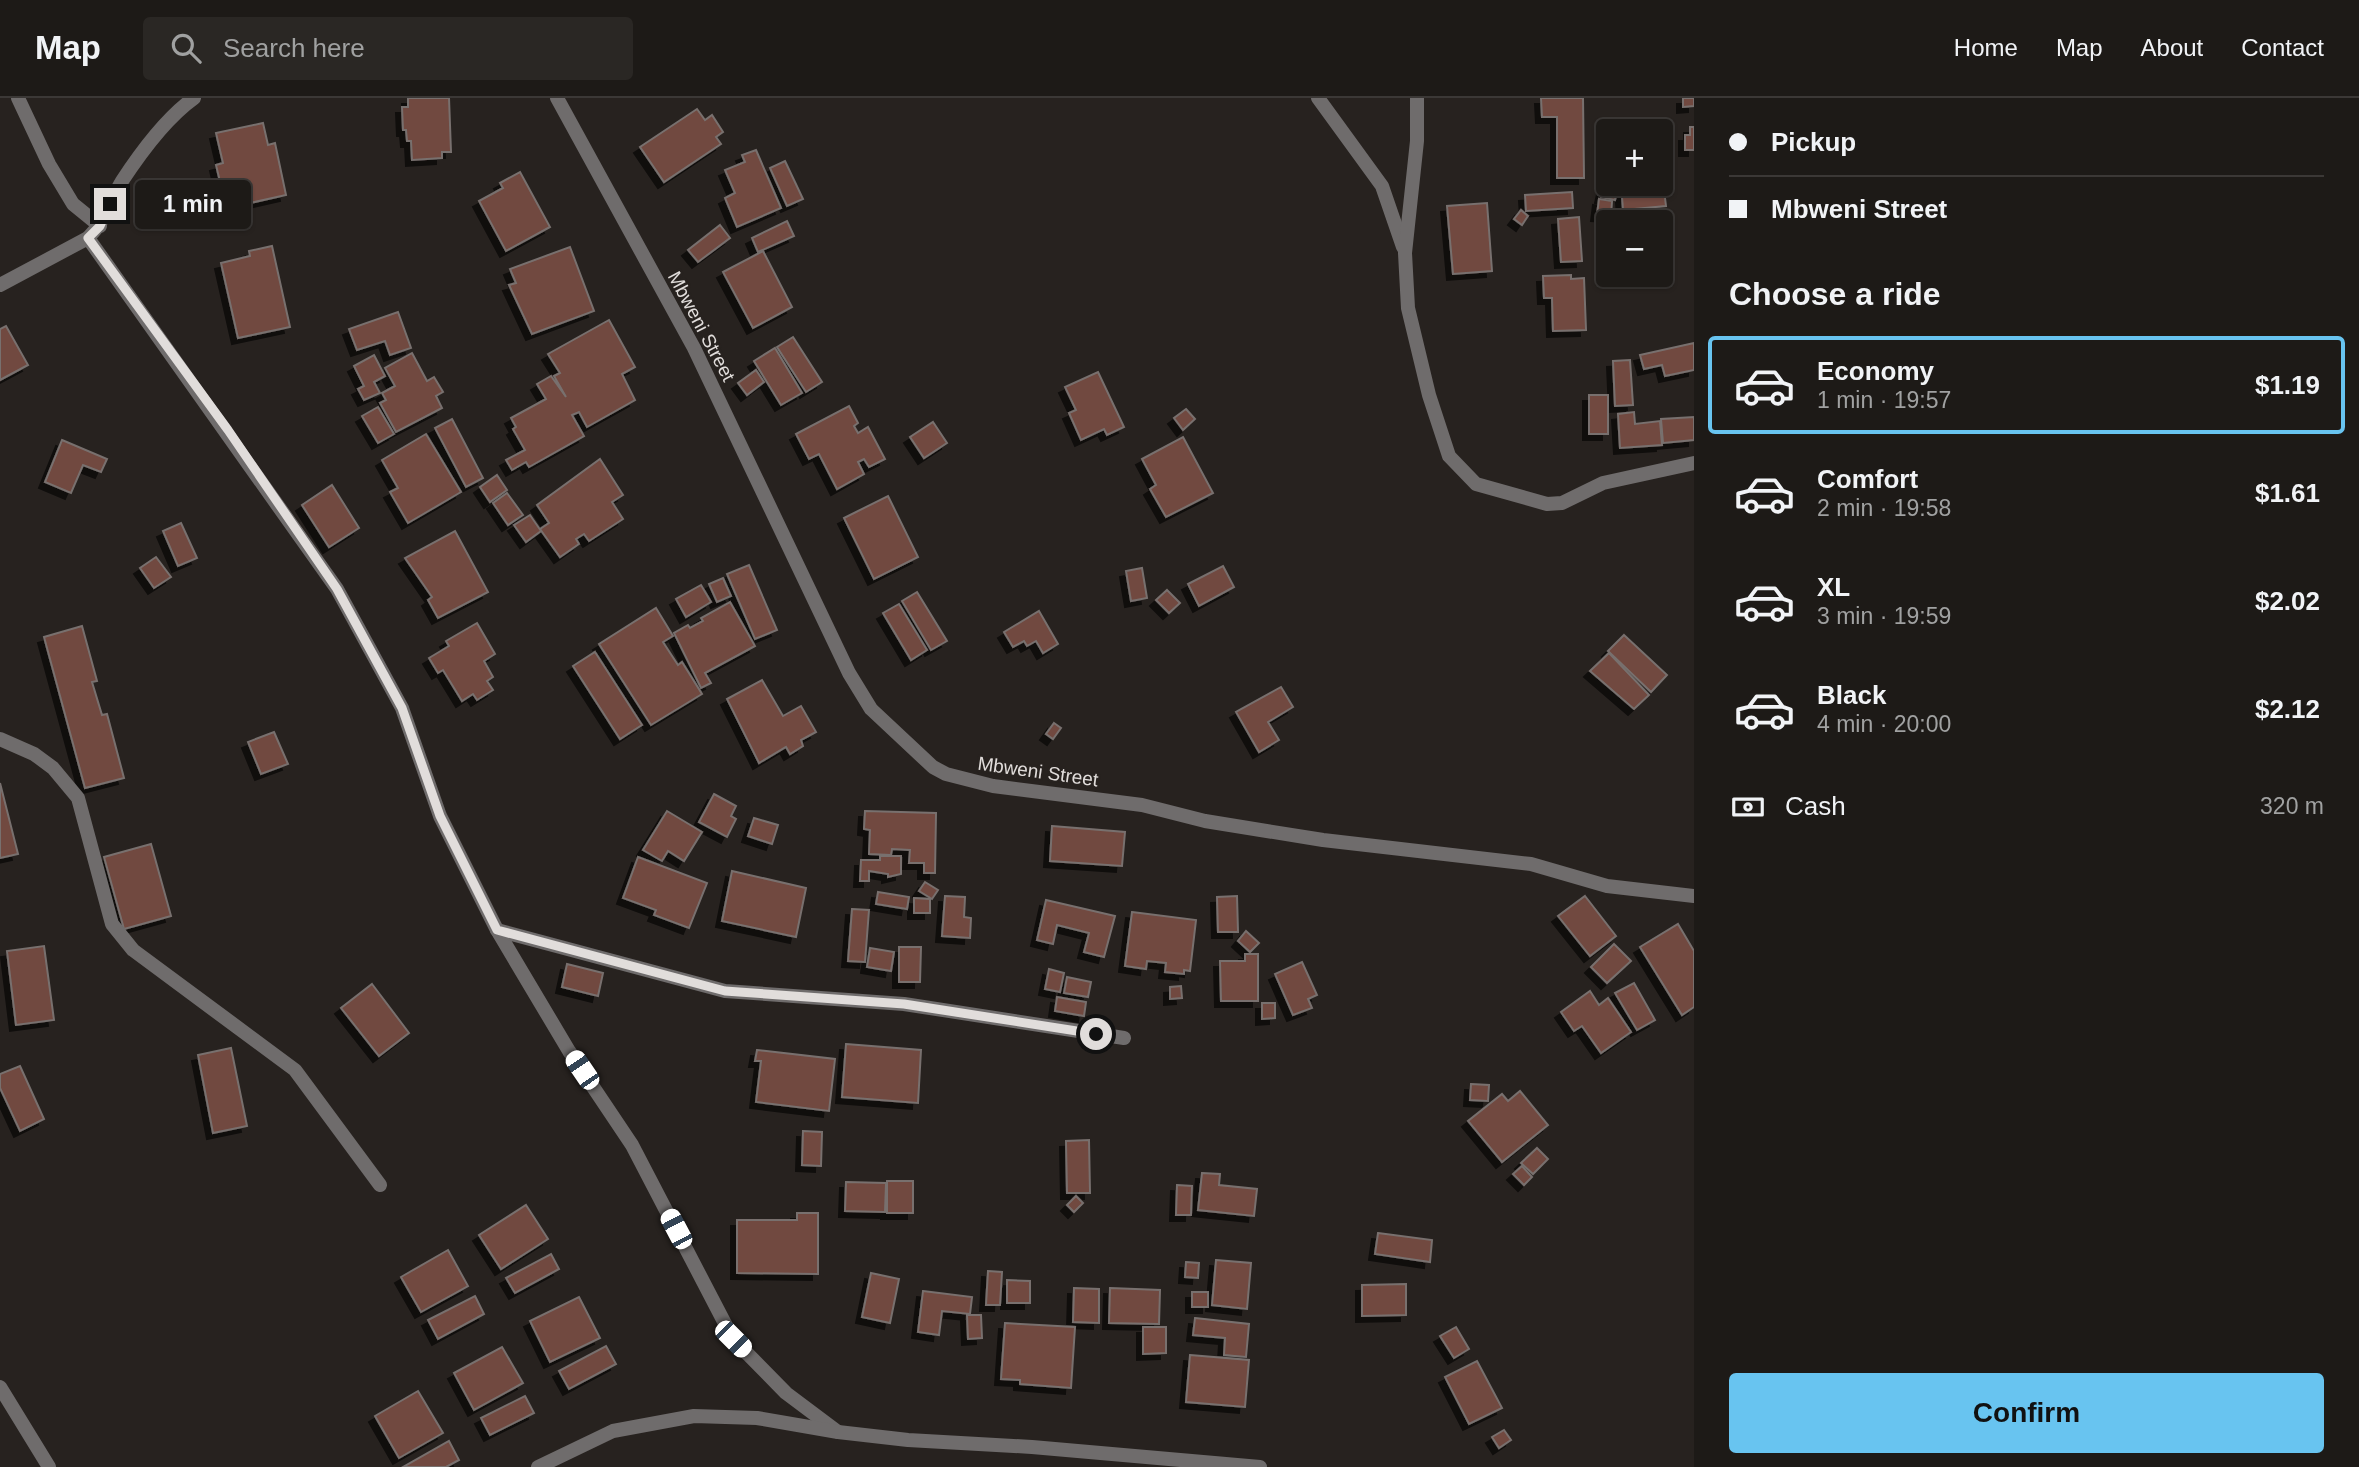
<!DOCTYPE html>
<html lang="en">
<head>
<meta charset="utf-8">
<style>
	:root { --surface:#1d1a17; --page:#2a2724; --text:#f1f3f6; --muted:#a0a1a1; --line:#3b3836; --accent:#68c4f0 }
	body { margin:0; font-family:Arial,sans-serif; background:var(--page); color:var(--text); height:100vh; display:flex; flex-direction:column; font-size:26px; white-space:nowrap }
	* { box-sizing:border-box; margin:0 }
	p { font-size:23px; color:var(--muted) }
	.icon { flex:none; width:38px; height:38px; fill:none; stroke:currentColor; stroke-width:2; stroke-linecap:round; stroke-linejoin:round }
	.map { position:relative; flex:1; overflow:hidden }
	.details { display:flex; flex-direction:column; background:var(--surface); width:665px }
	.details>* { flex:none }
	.top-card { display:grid; align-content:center; height:154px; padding:0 35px; background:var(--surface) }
	.tools { position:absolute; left:1596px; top:21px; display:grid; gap:14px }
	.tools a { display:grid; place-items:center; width:77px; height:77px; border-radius:7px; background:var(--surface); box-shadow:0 2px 5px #0004,0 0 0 2px var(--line); font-size:35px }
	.end { position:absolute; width:32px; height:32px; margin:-16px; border:9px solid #e1dddb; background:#111; box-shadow:0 0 0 4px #111 }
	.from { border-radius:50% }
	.bubble { position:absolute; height:49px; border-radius:7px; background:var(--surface); box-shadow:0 2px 5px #0004,0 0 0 2px var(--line); font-size:23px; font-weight:700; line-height:49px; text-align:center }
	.car { position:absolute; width:21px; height:42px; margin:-21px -10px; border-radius:9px; box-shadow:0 0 5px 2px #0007; background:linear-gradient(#fff 24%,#345 0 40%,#fff 0 76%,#345 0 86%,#fff 0) }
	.top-card b { display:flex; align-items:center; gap:24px; height:66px; font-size:26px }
	.top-card b+b { border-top:2px solid var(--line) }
	.top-card i { width:18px; height:18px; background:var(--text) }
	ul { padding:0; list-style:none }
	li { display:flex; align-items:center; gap:21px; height:98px; margin:0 14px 10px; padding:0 21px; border:4px solid transparent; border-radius:7px }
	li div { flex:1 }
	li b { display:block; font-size:26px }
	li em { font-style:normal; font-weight:700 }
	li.active { border-color:var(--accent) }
	li>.icon { width:63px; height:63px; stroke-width:1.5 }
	h2 { padding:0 35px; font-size:32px; line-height:84px }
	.pay { display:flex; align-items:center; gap:18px; height:77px; padding:0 35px; font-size:26px }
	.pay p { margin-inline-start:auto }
	.primary-button { display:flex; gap:14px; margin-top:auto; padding:14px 35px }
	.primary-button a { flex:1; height:80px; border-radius:7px; background:var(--accent); color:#111; font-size:28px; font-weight:700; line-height:80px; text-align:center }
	header { display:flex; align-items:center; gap:42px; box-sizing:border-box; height:98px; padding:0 35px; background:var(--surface); border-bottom:2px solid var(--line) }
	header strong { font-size:33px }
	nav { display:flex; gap:38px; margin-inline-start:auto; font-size:24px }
	.search { width:490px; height:63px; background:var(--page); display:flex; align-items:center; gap:18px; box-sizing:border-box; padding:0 24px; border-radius:7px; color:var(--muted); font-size:26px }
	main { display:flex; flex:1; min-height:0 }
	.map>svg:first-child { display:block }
	.building { fill:#71483f; stroke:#78706e; stroke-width:2; filter:url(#shadow) }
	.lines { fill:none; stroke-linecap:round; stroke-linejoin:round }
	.minor { stroke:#6f6c6c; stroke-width:14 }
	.route { stroke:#e1dddb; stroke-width:9 }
	.labels { text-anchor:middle; stroke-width:5; stroke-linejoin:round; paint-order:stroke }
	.street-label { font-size:19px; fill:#e1dddb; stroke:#27221f }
</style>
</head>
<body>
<header>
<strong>Map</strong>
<div class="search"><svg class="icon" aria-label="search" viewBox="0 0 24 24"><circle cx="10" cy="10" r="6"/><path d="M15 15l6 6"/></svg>Search here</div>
<nav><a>Home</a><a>Map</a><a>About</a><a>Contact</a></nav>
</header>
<main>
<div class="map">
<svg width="1694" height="1369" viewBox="0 0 1694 1369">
	<defs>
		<filter id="shadow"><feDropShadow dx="-6" dy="6" stdDeviation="0" flood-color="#0009"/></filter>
	</defs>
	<rect width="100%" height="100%" fill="#27221f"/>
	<g class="building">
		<path d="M408,0H449L451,54H442V60L412,62L411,43H407L406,32H403L402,9H408Z"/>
		<path d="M1541,0H1583L1584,80H1557V19H1542Z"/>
		<path d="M1683,0H1694V8L1683,9Z"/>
		<path d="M697,11L705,22L712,17L723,34L716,39L721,46L664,84L640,49Z"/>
		<path d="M263,25L268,47L275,45L286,97L232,109L228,91L222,92L216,67L223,65L216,35Z"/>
		<path d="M1690,29H1694V52H1685V37H1690Z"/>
		<path d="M756,52L781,110L737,129L725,100L735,95L725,72L745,64L742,57Z"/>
		<path d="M785,63L803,101L787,108L770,70Z"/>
		<path d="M520,74L550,129L506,153L479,103L503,90L500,85Z"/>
		<path d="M1607,74L1608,86H1619L1615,102L1601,99Z"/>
		<path d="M1621,86H1644V91L1664,92L1666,108L1623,112Z"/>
		<path d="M1572,94L1573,110L1526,113L1525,97Z"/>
		<path d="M1599,101L1612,103L1611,118L1597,117Z"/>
		<path d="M1487,105L1492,173L1453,176L1447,108Z"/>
		<path d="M1521,112L1528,118L1522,127L1514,121Z"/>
		<path d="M1579,119L1582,163L1561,164L1558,121Z"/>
		<path d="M787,123L794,138L758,154L752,140Z"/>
		<path d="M720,127L730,140L698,164L688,152Z"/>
		<path d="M272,148L290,229L238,240L221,165L250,158L249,153Z"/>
		<path d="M570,149L594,213L532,236L509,187L516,185L510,171Z"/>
		<path d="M763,153L792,209L753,230L723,174Z"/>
		<path d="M1571,177V181L1584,180L1586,232L1553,233L1552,200H1544L1543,178Z"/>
		<path d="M398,214L411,250L390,257L385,243L357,252L349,231Z"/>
		<path d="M609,222L635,269L622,276L635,302L587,329L579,314L572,317L584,338L529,369L526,364L512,372L506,362L525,352L513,331L516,329L511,320L546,301L537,286L551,278L566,299L554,278L560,275L548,256Z"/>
		<path d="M6,228L28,267L0,282V231Z"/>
		<path d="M793,239L822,284L806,294L777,249Z"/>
		<path d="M1694,245V272L1665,278L1662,267L1644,271L1640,257Z"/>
		<path d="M775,250L802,295L781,307L754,263Z"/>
		<path d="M412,255L427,283L434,279L443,294L436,298L442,310L396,334L380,305L386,302L382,295L395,288L385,270Z"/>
		<path d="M374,257L385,278L374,284L380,295L364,302L358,291L364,288L354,268Z"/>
		<path d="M1630,262L1633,307L1615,308L1613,263Z"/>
		<path d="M756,272L764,284L747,297L738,285Z"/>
		<path d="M1098,274L1124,329L1107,337L1104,331L1081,342L1069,315L1076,312L1065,289Z"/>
		<rect x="1589" y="297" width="19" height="39"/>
		<path d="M849,308L858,325L854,328L858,335L868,329L885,361L869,369L864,361L858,364L864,376L837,391L819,356L809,361L796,336Z"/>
		<path d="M378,309L394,336L378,345L362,318Z"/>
		<path d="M1186,311L1195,321L1183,332L1174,320Z"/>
		<path d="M1634,314L1635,326L1660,323L1662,347L1620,350L1618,316Z"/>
		<path d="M1694,319V342L1663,345L1661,321Z"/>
		<path d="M452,321L483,380L466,389L435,330Z"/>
		<path d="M933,324L947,345L924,360L910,339Z"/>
		<path d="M426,336L461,394L408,425L390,394L398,390L382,362Z"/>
		<path d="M1183,339L1213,395L1166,419L1150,391L1156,387L1142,361Z"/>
		<path d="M62,342L107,361L101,374L83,367L71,395L45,384Z"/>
		<path d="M600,361L623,397L612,404L623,421L589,443L584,436L576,441L579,446L560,459L540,431L549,425L537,407Z"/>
		<path d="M497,377L507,392L490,404L480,389Z"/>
		<path d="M332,387L359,430L329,449L302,407Z"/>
		<path d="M507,395L523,417L508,427L493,405Z"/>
		<path d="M888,398L918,459L874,481L844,420Z"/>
		<path d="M530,417L541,433L526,444L514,427Z"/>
		<path d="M181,425L197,460L178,468L163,433Z"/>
		<path d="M455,433L488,494L438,520L428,502L432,499L405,460Z"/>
		<path d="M156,459L171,479L154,490L140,470Z"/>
		<path d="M749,467L777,532L755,541L727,476Z"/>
		<path d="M1223,468L1234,489L1199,508L1188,486Z"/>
		<path d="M1142,470L1147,500L1131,503L1126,473Z"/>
		<path d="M723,480L731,498L717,504L709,486Z"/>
		<path d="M701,487L711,504L686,519L676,501Z"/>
		<path d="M1167,492L1180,505L1169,515L1156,502Z"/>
		<path d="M917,494L947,543L931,552L902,503Z"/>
		<path d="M730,504L755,548L705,575L711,585L701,590L674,535L688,527L690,530L703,523L701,520Z"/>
		<path d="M899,506L927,552L911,562L883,515Z"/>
		<path d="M656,510L673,538L663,544L678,567L682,564L702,596L651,627L599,546Z"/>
		<path d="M1039,513L1058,546L1043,555L1036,543L1027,548L1024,543L1013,549L1004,534Z"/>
		<path d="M477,525L495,556L484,563L493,579L487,583L493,592L477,602L473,596L462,603L443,572L438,575L429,560L449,548L446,543Z"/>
		<path d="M82,528L97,583L92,584L102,617L107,616L124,680L85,690L44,539Z"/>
		<path d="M1624,537L1667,577L1651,594L1608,553Z"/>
		<path d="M595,554L642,627L620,641L573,568Z"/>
		<path d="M1609,555L1649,597L1634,611L1590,573Z"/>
		<path d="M762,582L783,618L801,608L816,634L801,642L803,648L790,656L786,649L759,665L727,601Z"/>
		<path d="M1281,589L1293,609L1268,624L1279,642L1259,654L1236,614Z"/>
		<path d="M1054,625L1061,630L1053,641L1046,636Z"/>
		<path d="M274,634L288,666L261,676L248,644Z"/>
		<path d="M0,685L18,756L0,760Z"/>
		<path d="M714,696L736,708L731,718L736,721L727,739L699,724Z"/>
		<path d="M667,713L702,734L684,763L668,753L662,763L643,752Z"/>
		<path d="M865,713L936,715L935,775H924V765H909L910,752L892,751L891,757L869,756L870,732L864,731Z"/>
		<path d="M754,720L778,727L772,746L748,738Z"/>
		<path d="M1052,728L1125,734L1122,768L1050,763Z"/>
		<path d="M151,746L171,818L124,831L104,759Z"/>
		<path d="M880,758H901V776L888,779V776L869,773V783H860L861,762H880Z"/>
		<path d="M638,759L707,785L689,830L654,817L656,812L623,800Z"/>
		<path d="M732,773L806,790L796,839L722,823Z"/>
		<path d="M925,784L938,792L932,801L919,793Z"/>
		<path d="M878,794L909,799L907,811L876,806Z"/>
		<path d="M945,798L965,799L964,819L971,820L970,840L942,838Z"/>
		<path d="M1237,798L1238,834H1218L1217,799Z"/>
		<path d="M1585,798L1616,838L1590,858L1558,818Z"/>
		<path d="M914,800L930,801V815H914Z"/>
		<path d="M1046,802L1115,818L1104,859L1084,854L1089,835L1057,827L1053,846L1037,842Z"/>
		<path d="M852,811L869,812L865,864L848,863Z"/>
		<path d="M1132,814L1196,822L1190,873L1184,872V876L1165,874L1166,865L1147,863L1146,871L1125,868Z"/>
		<path d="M1678,826L1694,853V909L1682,917L1640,849Z"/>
		<path d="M1246,833L1259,845L1250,854L1238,843Z"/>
		<path d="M1614,846L1631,863L1607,885L1591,869Z"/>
		<path d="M44,848L54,922L16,927L7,853Z"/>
		<path d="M899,849H921L920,884H899Z"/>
		<path d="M870,850L894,854L891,873L867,869Z"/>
		<path d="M1245,856H1258V903H1221L1220,863H1245Z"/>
		<path d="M1302,864L1317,897L1308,901L1312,910L1293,917L1275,876Z"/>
		<path d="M567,866L603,875L598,898L562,889Z"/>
		<path d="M1049,871L1064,875L1060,894L1045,891Z"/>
		<path d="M1067,879L1091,884L1088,899L1064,895Z"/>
		<path d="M1634,885L1655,922L1637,932L1615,895Z"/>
		<path d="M372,886L409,935L379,958L341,910Z"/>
		<path d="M1181,888L1182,900L1170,901V889Z"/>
		<path d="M1590,893L1599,907L1608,900L1631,934L1601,955L1582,928L1574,933L1561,914Z"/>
		<path d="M1057,899L1086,904L1084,918L1055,913Z"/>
		<path d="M1262,905H1275V920L1262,921Z"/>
		<path d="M846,946L921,952L918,1005L842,999Z"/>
		<path d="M231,950L247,1028L213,1035L198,957Z"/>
		<path d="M757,952L835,961L829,1013L756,1004L761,963H755Z"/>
		<path d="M20,968L44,1021L20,1033L0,990V976Z"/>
		<path d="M1471,986L1489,987L1488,1003L1470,1002Z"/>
		<path d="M1520,993L1548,1027L1502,1064L1468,1023L1502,996L1508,1003Z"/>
		<path d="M803,1033L822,1034L821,1068L802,1067Z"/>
		<path d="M1089,1042L1090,1095H1067L1066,1043Z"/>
		<path d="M1537,1050L1548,1061L1533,1076L1521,1065Z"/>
		<path d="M1522,1068L1532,1079L1524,1087L1513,1076Z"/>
		<path d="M1202,1075L1220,1076L1219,1087L1257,1091L1254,1118L1198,1112Z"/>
		<rect x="887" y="1083" width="26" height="32"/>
		<path d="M846,1084L886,1085L885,1114L845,1113Z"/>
		<path d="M1177,1087L1192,1088L1191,1117H1176Z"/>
		<path d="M1076,1098L1083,1105L1074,1114L1067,1107Z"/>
		<path d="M526,1107L548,1141L501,1171L479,1137Z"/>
		<path d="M797,1115H818V1176L737,1175V1122H797Z"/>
		<path d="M1378,1135L1432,1142L1430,1164L1375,1156Z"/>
		<path d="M448,1152L468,1188L421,1214L401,1179Z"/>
		<path d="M551,1156L559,1171L515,1195L506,1180Z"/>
		<path d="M1216,1162L1251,1165L1247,1211L1212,1207Z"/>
		<path d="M1186,1164L1199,1165L1198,1180L1185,1179Z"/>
		<path d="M988,1173L1002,1174L1000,1207H986Z"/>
		<path d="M871,1175L899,1181L890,1225L862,1219Z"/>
		<path d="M1007,1182L1030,1183V1205H1007Z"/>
		<path d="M1406,1186V1217L1362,1218V1187Z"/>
		<path d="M1074,1190L1099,1191V1225L1073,1224Z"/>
		<path d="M1110,1190L1160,1192L1159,1226L1109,1225Z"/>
		<path d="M923,1193L972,1199L970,1216L942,1213L939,1237L918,1234Z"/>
		<rect x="1192" y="1194" width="16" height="15"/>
		<path d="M475,1198L484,1216L438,1241L428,1222Z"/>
		<path d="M579,1199L600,1240L550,1264L530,1223Z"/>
		<path d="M967,1217H981L982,1240L968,1241Z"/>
		<path d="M1195,1220L1249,1226L1246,1259L1224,1257L1225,1240L1193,1237Z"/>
		<path d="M1005,1225L1075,1229L1071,1290L1020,1286V1282L1001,1281Z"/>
		<path d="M1143,1229H1166V1255L1143,1256Z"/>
		<path d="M1456,1229L1469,1251L1454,1260L1440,1238Z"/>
		<path d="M606,1248L616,1266L569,1291L559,1273Z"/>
		<path d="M502,1249L523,1285L474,1312L454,1275Z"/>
		<path d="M1190,1257L1249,1262L1245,1309L1186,1304Z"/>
		<path d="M1477,1263L1502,1310L1469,1326L1445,1279Z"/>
		<path d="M418,1293L443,1335L399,1360L375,1318Z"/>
		<path d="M525,1298L534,1315L490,1337L481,1320Z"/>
		<path d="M1504,1332L1511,1342L1499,1350L1492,1339Z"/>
		<path d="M449,1343L459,1362L446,1369H403Z"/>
	</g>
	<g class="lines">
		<g class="minor">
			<path d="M18,0L49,66L73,106L100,128"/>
			<path d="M557,0L694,250L849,575L871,611L933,669L946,676L993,688L1142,707L1205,723L1323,742L1531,766L1607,788L1694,798"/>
			<path d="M1318,0L1382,88L1403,149"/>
			<path d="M1417,0V43L1405,155L1408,210L1429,297L1449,358L1476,386L1547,406L1562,405L1603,385L1694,365"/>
			<path d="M88,140L337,491L402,610L440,718L497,832L569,953L632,1047L733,1241L786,1295L838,1334"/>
			<path d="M0,187L88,140C105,123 110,103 122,83C141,54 166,20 194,0"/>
			<path d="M0,641L34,656L53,670L78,700L112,826L133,852L295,972L380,1087"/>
			<path d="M497,832L725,893L904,906L1124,940"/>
			<path d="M0,1289L49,1369"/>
			<path d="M538,1369L613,1333L694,1318L757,1320L838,1334L908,1342L1032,1349L1260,1369"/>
		</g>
	</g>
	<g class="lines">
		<path class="route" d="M110,106L100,128L88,140L228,332L337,491L402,610L440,718L497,832L725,893L904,906L1096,936"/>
	</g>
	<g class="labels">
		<g class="street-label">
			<text transform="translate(702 228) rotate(62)" y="7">Mbweni Street</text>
			<text transform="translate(1038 673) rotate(8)" y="7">Mbweni Street</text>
		</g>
	</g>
</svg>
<div class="tools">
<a>+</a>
<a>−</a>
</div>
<i class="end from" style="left:1096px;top:936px"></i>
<i class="end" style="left:110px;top:106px"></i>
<div class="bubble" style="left:135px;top:82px;width:116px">1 min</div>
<i class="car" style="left:582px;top:972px;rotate:326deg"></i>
<i class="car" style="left:676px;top:1131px;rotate:332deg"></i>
<i class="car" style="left:733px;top:1241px;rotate:135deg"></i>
</div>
<section class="details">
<div class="top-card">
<b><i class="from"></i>Pickup</b>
<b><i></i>Mbweni Street</b>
</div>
<h2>Choose a ride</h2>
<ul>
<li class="active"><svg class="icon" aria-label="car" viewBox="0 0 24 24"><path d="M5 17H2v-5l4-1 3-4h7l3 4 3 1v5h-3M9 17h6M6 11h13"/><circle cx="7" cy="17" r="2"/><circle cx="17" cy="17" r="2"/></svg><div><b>Economy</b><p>1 min · 19:57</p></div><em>$1.19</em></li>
<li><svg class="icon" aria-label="car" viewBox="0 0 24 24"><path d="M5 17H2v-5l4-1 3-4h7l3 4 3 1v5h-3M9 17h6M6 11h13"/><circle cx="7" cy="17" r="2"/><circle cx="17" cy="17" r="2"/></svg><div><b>Comfort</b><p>2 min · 19:58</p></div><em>$1.61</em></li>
<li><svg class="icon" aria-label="car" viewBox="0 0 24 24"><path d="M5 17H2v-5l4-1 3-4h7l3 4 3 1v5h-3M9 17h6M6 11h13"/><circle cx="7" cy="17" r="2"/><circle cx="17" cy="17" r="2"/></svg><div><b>XL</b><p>3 min · 19:59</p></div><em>$2.02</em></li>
<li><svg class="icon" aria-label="car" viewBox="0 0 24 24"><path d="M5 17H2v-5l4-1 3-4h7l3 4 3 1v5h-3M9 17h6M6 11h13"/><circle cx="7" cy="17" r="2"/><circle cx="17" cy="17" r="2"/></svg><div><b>Black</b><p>4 min · 20:00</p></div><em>$2.12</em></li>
</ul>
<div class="pay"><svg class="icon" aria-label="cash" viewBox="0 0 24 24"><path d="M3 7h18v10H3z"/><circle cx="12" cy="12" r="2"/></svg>Cash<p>320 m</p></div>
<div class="primary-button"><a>Confirm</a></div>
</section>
</main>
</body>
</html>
